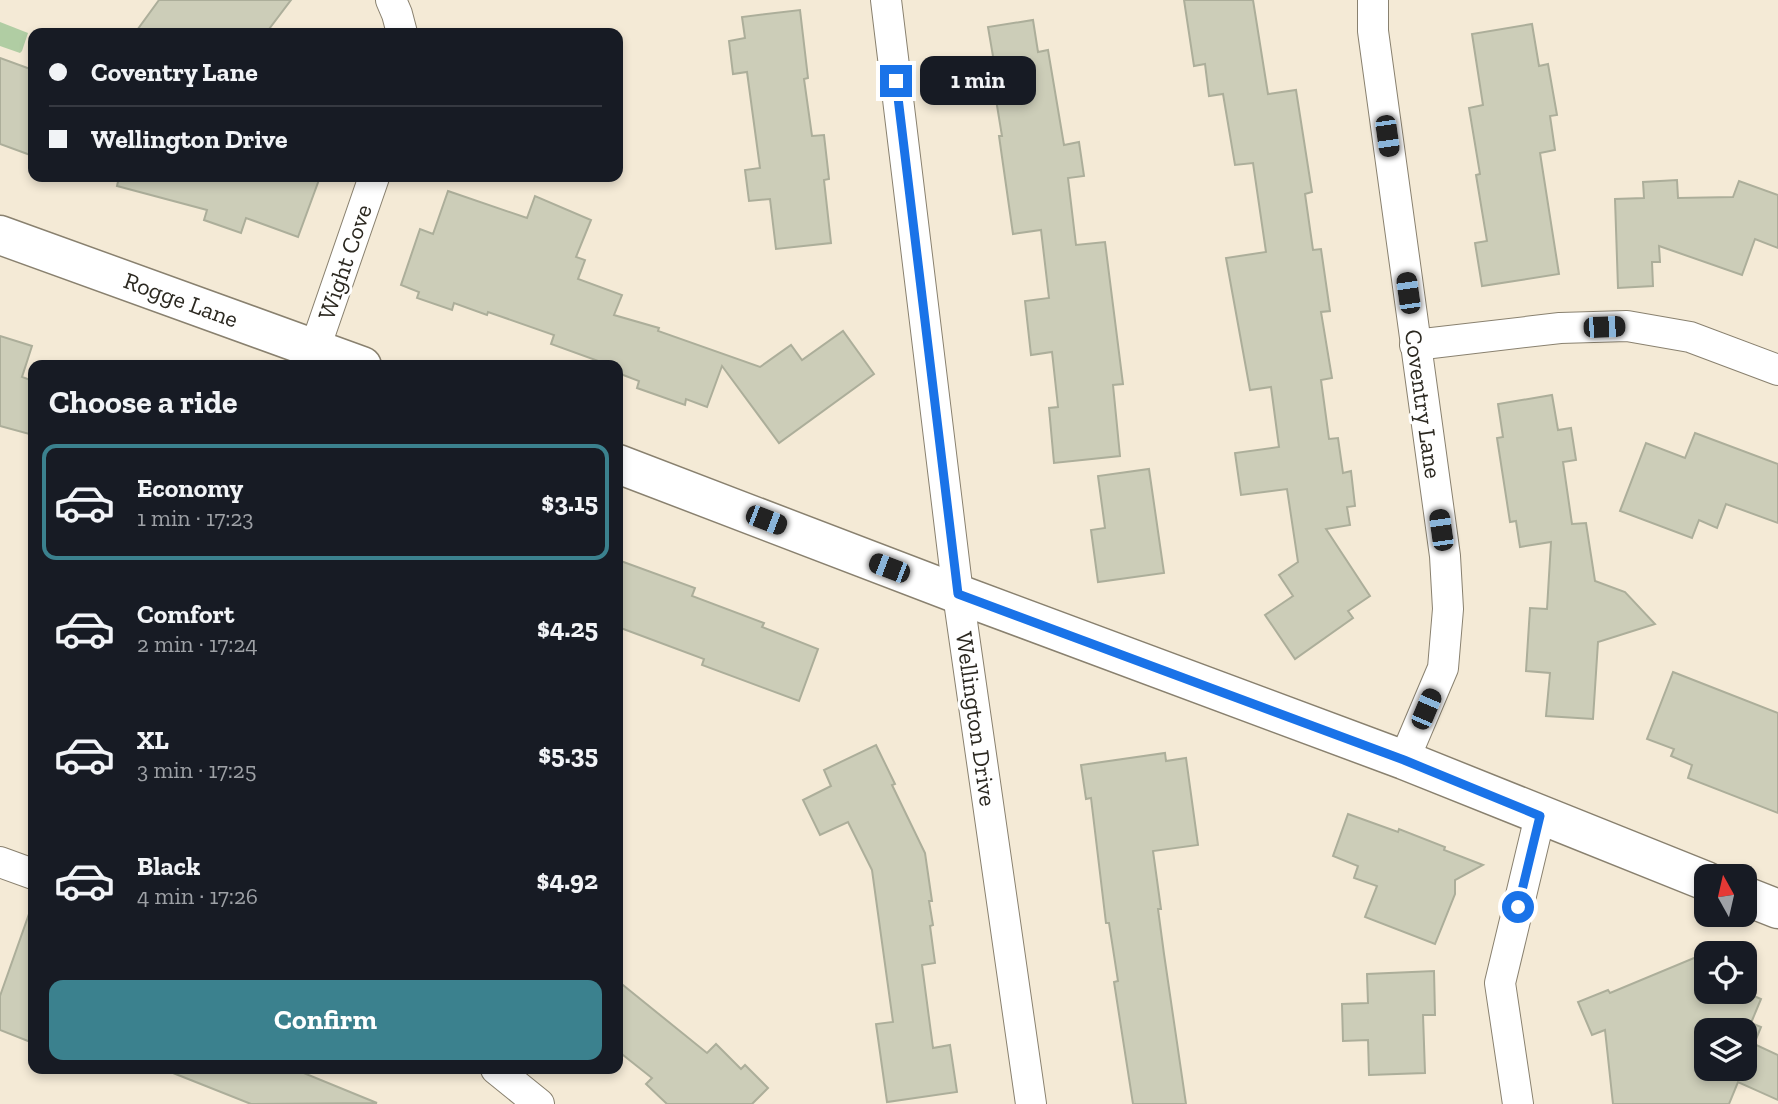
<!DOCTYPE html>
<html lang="en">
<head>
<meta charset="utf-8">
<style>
	:root { --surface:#171b24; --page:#242831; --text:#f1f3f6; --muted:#9ea1a6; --line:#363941; --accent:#3b818e }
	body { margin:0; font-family:"Zilla Slab",serif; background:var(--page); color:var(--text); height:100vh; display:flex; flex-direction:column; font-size:26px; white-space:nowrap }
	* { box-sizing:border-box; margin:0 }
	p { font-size:23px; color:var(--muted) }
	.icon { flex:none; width:38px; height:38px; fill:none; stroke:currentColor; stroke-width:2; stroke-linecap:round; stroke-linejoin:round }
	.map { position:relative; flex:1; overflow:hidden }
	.side { position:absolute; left:28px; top:360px; width:595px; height:714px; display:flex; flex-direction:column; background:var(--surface); border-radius:14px; box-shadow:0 4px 10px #0003 }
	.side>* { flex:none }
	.guide { position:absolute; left:28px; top:28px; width:595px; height:154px; border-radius:14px; box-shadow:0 4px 10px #0003; display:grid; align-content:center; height:154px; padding:0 21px; background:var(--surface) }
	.needle { width:46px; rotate:352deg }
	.buttons { position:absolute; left:1694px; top:864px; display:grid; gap:14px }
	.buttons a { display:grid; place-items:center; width:63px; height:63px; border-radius:14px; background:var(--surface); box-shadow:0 4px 10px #0003; font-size:35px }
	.end { position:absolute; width:32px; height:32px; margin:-16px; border:9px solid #1a73e8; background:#fff; box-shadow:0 0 0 4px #fff }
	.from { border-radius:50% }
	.bubble { position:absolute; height:49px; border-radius:14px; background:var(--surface); box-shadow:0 4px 10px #0003; font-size:23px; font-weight:700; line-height:49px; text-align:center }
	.car { position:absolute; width:21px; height:42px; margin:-21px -10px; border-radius:9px; box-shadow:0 0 5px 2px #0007; background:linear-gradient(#222 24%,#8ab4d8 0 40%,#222 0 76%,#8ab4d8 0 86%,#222 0) }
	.guide b { display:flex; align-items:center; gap:24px; height:66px; font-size:26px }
	.guide b+b { border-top:2px solid var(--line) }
	.guide i { width:18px; height:18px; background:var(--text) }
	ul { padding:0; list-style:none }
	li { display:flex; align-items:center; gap:21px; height:116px; margin:0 14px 10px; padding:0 7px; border:4px solid transparent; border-radius:14px }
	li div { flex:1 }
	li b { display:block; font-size:26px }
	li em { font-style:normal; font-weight:700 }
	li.active { border-color:var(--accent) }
	li>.icon { width:63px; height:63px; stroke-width:1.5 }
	h2 { padding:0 21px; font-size:32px; line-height:84px }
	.primary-button { display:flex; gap:14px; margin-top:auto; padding:14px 21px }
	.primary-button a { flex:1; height:80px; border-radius:14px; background:var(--accent); color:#fff; font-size:28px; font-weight:700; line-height:80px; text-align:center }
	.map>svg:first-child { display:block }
	.water { fill:#b0cda3 }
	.building { fill:#cccdb8; stroke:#acae9a; stroke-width:2; fill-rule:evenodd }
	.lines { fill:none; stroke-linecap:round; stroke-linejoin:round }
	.street-casing { stroke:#89816f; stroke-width:32 }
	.secondary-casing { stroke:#89816f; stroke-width:41 }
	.street { stroke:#fff; stroke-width:30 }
	.secondary { stroke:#fff; stroke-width:38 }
	.route { stroke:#1a73e8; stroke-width:9 }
	.labels { text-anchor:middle; stroke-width:6; stroke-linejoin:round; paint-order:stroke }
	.street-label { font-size:24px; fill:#2b2820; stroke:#fff }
</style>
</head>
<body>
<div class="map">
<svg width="1778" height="1104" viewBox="0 0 1778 1104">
	<rect width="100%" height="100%" fill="#f4ead6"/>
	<path class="water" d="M0,22L28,33L22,51L20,53L0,46Z"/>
	<g class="building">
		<path d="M159,0H291L266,33H135Z"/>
		<path d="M1184,0H1253L1268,94L1296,90L1312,192L1305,194L1313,250L1321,249L1330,311L1321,312L1332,378L1321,380L1329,439L1338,438L1343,473L1351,471L1355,506L1347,507L1350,525L1326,529L1370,596L1348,611L1353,618L1295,659L1265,615L1293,596L1279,575L1298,562L1287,489L1241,495L1235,453L1279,447L1271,387L1250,390L1226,258L1266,252L1253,163L1235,165L1223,94L1209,96L1205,64L1194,66Z"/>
		<path d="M800,10L808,78L804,79L812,136L824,135L829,179L824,180L831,243L776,249L770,199L749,201L745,170L760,168L747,72L733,74L729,41L745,38L742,17Z"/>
		<path d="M1033,20L1038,52L1048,50L1064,145L1079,142L1084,176L1068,178L1076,245L1105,242L1123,384L1113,385L1120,456L1054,463L1049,408L1058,407L1052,352L1031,355L1025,301L1049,298L1041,230L1013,234L999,136H1002L990,63L994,62L988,27Z"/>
		<path d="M1532,24L1539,66L1548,64L1557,115L1550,116L1555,150L1540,153L1559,274L1482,286L1475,243L1487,241L1476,175L1480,174L1469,108L1483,105L1472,34Z"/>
		<path d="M0,58L33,70V156L0,144Z"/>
		<path d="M119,177H320L298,237L246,218L241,233L204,220L207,210L117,186Z"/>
		<path d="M1677,180L1678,198L1733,197L1739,181L1778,195V248L1755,239L1742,275L1659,246L1660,262H1652L1653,286L1618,288L1615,199L1644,198L1643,182Z"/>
		<path d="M448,191L527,218L535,196L591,220L576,257L585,260L578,279L622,295L614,315L659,328L658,331L760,367L791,345L802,360L843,331L874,374L779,443L722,366L707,407L686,399L685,405L637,388L639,381L618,373V366H612L551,344L554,335L488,312L487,315L454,303L452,310L417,298L419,292L401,285L420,229L433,234Z"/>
		<path d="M0,336L32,346L22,377L33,381V435L0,426Z"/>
		<path d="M1552,395L1558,430L1571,428L1576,460L1563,462L1572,524L1586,523L1595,581L1625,592L1655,624L1598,642L1593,719L1546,716L1550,673L1526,671L1530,608L1547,609L1551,542L1520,547L1516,521L1510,522L1497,438L1503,437L1498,404Z"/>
		<path d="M1695,433L1778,464V523L1726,504L1717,528L1699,520L1692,538L1620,511L1646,443L1685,458Z"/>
		<path d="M1149,469L1164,573L1098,582L1091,530L1105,528L1098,476Z"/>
		<path d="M618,560L695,588L692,596L764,623L762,627L818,649L799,701L702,665L704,659L618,627Z"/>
		<path d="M1673,672L1778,713V813L1688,778L1692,765L1671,756L1674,749L1647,739Z"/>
		<path d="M876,745L895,784L892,785L925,853L932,901H929L933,925L930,926L935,963L922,965L933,1048L950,1045L957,1092L887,1102L876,1024L893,1022L872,870L848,822L820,835L803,800L831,786L824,770Z"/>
		<path d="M1165,753L1166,761L1186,758L1198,845L1153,851L1161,909H1158L1164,954L1186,1104H1133L1114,982L1118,981L1109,923H1106L1091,798L1086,799L1081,765Z"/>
		<path d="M1348,814L1398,832L1399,829L1445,847L1444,850L1483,865L1455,880V894L1435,944L1365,917L1377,886L1354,878L1358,866L1333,856Z"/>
		<path d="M29,914L33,915V1043L0,1030V996Z"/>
		<path d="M1706,953V992H1745L1761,999L1751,1023L1761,1027L1754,1044L1778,1055V1100L1738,1082L1729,1104H1613L1605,1030L1592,1035L1578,1002L1608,990L1610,993ZM1706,1031H1745V1069H1706Z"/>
		<path d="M1434,971L1435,1015H1423L1425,1073L1369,1075L1368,1040L1343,1041L1342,1004L1368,1003L1367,974Z"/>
		<path d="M618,981L707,1053L716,1044L741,1069L745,1065L768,1088L752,1104H667L646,1084L652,1078L618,1051Z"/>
		<path d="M168,1069H294L377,1103L251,1104L168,1071Z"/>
	</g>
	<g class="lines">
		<g class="street-casing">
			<g id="street">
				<path d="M391,0L397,14L402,33"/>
				<path d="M886,0L958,594L1031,1104"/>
				<path d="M1373,0V31L1445,556L1448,609L1443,668L1404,760"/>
				<path d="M1415,345L1560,328L1627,326L1690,337L1778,370"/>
				<path d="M315,348L374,177"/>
				<path d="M0,862L33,874"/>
				<path d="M496,1069L539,1104"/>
				<path d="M1518,1104L1500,983L1540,816"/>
			</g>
		</g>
		<g class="secondary-casing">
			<g id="secondary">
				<path d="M0,235L362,366"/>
				<path d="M618,464L958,594L1404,760L1706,881"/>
				<path d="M1745,896L1778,909"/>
			</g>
		</g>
		<use href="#street" class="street"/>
		<use href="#secondary" class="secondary"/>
	</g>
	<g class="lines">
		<path class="route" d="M896,81L958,594L1404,760L1540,816L1518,907"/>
	</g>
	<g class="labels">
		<g class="street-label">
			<text transform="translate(345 262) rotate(-71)" y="8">Wight Cove</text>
			<text transform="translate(181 300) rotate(20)" y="8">Rogge Lane</text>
			<text transform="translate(1423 404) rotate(82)" y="8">Coventry Lane</text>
			<text transform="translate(976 719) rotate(82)" y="8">Wellington Drive</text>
		</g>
	</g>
</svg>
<div class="buttons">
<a><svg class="needle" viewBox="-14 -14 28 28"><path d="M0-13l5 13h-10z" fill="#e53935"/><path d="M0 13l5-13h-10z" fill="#9ea1a6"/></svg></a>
<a><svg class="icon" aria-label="locate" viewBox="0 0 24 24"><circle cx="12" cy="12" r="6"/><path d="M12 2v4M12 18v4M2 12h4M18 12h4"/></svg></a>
<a><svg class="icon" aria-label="layers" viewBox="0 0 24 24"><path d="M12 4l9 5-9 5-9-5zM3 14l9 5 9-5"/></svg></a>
</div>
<i class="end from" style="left:1518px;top:907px"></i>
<i class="end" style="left:896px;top:81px"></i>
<div class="bubble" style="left:920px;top:56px;width:116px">1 min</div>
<i class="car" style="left:1387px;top:136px;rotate:172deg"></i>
<i class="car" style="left:1408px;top:293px;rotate:352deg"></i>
<i class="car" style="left:1604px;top:327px;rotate:88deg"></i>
<i class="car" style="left:766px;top:520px;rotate:111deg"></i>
<i class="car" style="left:1441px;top:530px;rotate:352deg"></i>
<i class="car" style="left:889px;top:568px;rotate:291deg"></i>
<i class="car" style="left:1426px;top:709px;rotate:23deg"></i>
<div class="guide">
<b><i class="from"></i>Coventry Lane</b>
<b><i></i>Wellington Drive</b>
</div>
<section class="side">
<h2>Choose a ride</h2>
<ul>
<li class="active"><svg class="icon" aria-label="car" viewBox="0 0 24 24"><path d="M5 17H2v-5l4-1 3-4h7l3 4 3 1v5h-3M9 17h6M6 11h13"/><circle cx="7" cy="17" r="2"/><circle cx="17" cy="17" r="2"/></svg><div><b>Economy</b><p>1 min · 17:23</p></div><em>$3.15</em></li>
<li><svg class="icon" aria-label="car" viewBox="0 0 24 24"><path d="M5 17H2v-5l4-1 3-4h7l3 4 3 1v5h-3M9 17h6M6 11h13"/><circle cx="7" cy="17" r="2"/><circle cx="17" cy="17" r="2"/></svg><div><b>Comfort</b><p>2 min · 17:24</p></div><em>$4.25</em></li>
<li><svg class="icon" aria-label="car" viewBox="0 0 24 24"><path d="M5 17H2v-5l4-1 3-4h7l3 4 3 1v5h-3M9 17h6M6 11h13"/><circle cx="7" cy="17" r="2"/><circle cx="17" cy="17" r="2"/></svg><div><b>XL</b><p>3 min · 17:25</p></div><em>$5.35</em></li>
<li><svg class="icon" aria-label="car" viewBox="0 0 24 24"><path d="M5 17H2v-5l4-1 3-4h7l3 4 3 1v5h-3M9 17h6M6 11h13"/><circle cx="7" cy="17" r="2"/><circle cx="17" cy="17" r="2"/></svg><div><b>Black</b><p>4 min · 17:26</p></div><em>$4.92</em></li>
</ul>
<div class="primary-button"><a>Confirm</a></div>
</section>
</div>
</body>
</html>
